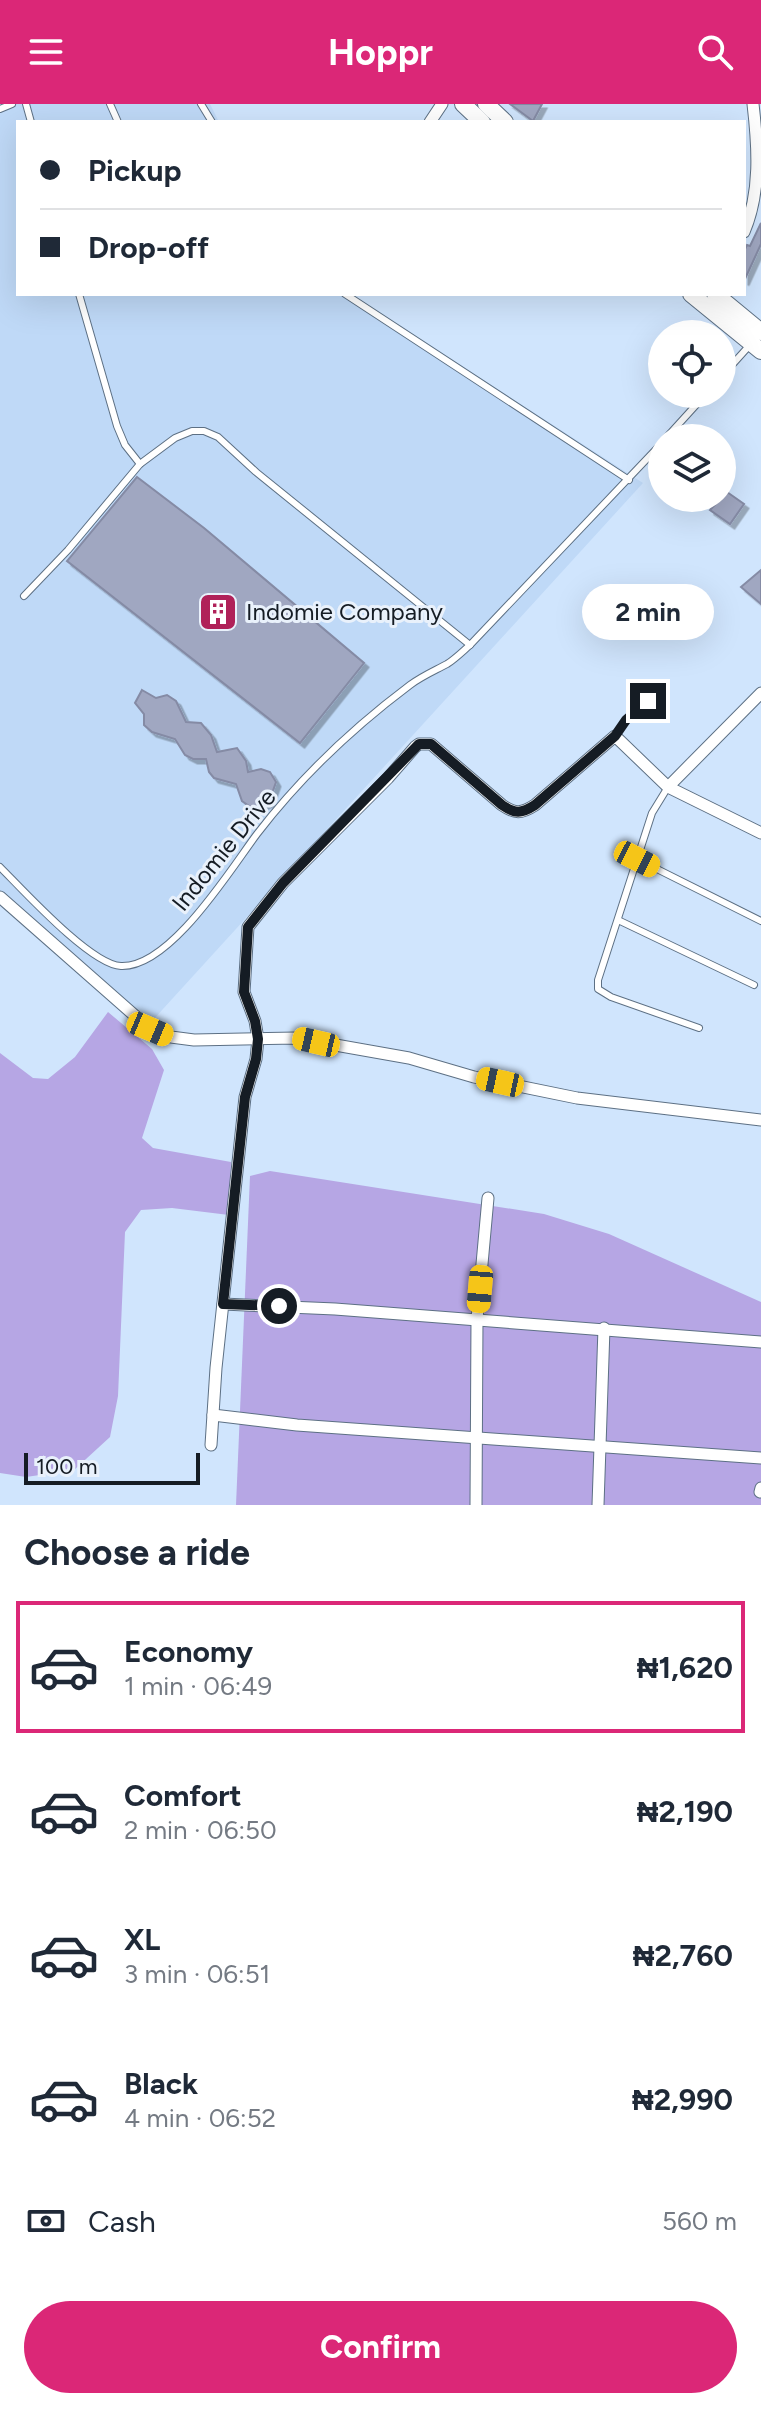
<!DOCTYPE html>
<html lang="en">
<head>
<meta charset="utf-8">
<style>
	:root { --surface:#fff; --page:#f2f2f3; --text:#1f2937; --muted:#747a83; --line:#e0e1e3; --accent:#db2777 }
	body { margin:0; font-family:Figtree,sans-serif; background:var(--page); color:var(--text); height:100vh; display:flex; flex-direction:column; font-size:30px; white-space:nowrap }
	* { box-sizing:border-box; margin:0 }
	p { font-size:26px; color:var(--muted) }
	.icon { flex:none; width:44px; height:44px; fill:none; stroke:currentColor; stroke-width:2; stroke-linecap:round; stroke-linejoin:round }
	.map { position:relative; height:1401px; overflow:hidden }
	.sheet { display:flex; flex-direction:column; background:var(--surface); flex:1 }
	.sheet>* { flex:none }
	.banner { position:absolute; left:16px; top:16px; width:730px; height:176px; border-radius:0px; box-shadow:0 8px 32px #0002; display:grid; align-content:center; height:176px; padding:0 24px; background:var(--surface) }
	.fabs { position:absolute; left:648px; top:216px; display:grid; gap:16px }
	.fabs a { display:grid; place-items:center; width:88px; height:88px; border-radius:50%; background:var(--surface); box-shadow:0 8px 32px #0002; font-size:40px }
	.scale { position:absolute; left:24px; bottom:20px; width:176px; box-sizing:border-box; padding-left:8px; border:4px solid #151c24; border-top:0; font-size:22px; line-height:28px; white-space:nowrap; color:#151c24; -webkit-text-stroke:6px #e9f1fb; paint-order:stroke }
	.end { position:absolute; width:36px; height:36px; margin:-18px; border:10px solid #151c24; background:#fff; box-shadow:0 0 0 4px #fff }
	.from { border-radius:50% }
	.bubble { position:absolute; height:56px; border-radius:28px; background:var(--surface); box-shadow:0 8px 32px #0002; font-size:26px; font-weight:700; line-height:56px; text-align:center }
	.car { position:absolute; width:24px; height:48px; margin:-24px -12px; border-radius:10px; box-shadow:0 0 6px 2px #0007; background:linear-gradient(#f5c518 24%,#345 0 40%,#f5c518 0 76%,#345 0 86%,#f5c518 0) }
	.banner b { display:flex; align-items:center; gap:28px; height:76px; font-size:30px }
	.banner b+b { border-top:2px solid var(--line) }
	.banner i { width:20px; height:20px; background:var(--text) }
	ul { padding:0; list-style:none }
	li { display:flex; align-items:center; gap:24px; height:132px; margin:0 16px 12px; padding:0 8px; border:4px solid transparent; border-radius:0px }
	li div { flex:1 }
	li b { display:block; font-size:30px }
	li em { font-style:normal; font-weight:700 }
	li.on { border-color:var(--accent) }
	li>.icon { width:72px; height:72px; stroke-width:1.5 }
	h2 { padding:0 24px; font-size:36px; line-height:96px }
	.pay { display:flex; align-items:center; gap:20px; height:88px; padding:0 24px; font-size:30px }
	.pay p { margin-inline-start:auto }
	.button { display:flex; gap:16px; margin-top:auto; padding:16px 24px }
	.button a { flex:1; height:92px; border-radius:48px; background:var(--accent); color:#fff; font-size:32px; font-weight:700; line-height:92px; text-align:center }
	header { display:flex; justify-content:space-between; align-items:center; height:104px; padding:0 24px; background:var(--accent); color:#fff; font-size:36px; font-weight:700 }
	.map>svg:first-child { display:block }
	.built { fill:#bfd9f7 }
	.forest { fill:#b6a6e4 }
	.building { fill:#a0a7c1; stroke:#858ba5; stroke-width:2; filter:url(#shadow) }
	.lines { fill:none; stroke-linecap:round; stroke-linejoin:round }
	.lane-casing { stroke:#5d7084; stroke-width:8 }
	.street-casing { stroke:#5d7084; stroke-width:13 }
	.secondary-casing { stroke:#5d7084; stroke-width:18 }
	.lane { stroke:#fff; stroke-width:6 }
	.street { stroke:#fff; stroke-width:11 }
	.secondary { stroke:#fff; stroke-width:16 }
	.route { stroke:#151c24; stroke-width:10 }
	.labels { text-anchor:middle; stroke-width:6; stroke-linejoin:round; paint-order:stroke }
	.poi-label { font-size:24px; fill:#151c24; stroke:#e9f1fb; text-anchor:start }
	.street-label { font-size:24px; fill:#151c24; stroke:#e9f1fb }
</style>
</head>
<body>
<header><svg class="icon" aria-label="menu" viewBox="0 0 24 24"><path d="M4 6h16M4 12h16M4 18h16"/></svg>Hoppr<svg class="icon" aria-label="search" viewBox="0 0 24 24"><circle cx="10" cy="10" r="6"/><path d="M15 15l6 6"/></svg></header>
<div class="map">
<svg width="761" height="1401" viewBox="0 0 761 1401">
	<defs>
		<filter id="shadow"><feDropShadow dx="4.5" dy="4.5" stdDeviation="0" flood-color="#0004"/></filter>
	</defs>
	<rect width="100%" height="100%" fill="#d0e5fd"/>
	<path class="built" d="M0,0H210L219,18H18V190H350L643,379L142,928L0,793Z"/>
	<g class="forest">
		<path d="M108,908L152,945L164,966L142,1034L153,1044L231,1058L229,1111L172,1104L141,1106L125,1128L118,1292L110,1333L74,1366L26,1373L0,1369V949L33,974L48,975L75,953Z"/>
		<path d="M270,1067L544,1110L609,1130L761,1198V1401H236L250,1072Z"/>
	</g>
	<g class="building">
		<path d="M510,0H542L533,17Z"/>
		<path d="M761,119V140L744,177V147L747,141L750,142Z"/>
		<path d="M137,373L204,424L364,559L300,639L67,457Z"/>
		<path d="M727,388L744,400L730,420L710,406Z"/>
		<path d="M761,466V500L741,483Z"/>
		<path d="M142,586L156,594L167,591L176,597L186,618L201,619L211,631L217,648L237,644L246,657L248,668L261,665L270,668L276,678L269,698L258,703L249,702L242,697L236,680L214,674L209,668L206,655H193L185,651L175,635L152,628L144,621V610L135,599Z"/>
	</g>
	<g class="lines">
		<g class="lane-casing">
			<g id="lane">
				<path d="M26,0L31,18"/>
				<path d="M110,0L118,18"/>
				<path d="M201,0L212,18"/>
				<path d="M0,5L12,0"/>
				<path d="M79,190L117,322L125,341L140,360"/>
				<path d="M345,190L629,376"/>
				<path d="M722,272L749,242"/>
				<path d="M666,334L706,290"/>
				<path d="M24,492L68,446L140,360L175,334L192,327H204L218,333L256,368L470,541"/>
				<path d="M615,632L626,616L662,586"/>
				<path d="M668,683L652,709L598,876V885L611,893L699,924"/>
				<path d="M637,755L761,817"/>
				<path d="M0,763C23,786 91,861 121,862C170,864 230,766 257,730C300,674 354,623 410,581C422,572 434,567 447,560C455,555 463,547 470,541L662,339"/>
				<path d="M618,816L754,881"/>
			</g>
		</g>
		<g class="street-casing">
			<g id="street">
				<path d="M430,18L442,0"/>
				<path d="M744,128C761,88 758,43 753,0"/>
				<path d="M668,683L761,589"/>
				<path d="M0,793L150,925L171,933L194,936L296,934L409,954L474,973L577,994L761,1016"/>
				<path d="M223,1200L335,1205L761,1238"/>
				<path d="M213,1311L297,1321L761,1354"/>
				<path d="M211,1341L216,1264L245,993L256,955L258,935L255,917L244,888L248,823L283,779L388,674L415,643L419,640H431L502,701C515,710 521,710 535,701L615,632L668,683L761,729"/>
				<path d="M760,1388L761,1384"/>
				<path d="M476,1401L477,1215L488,1094"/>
				<path d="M598,1401L604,1224"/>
			</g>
		</g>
		<g class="secondary-casing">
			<g id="secondary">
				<path d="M463,0L482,18"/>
				<path d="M486,0L505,18"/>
				<path d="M691,190L761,247"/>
				<path d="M715,190L761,228"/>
			</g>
		</g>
		<use href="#lane" class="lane"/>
		<use href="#street" class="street"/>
		<use href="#secondary" class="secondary"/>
	</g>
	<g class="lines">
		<path class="route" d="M279,1202L223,1200L245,993L256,955L258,935L255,917L244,888L248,823L283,779L419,640H431L502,701C515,710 521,710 535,701L615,632L626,616L648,597"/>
	</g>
	<defs>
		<g id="building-square" transform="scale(2)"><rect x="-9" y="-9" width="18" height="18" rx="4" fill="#b02159" stroke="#e9f1fb"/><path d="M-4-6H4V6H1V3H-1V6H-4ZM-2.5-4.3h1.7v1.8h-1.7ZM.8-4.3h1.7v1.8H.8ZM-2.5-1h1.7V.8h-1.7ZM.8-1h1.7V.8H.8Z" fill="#fff"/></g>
	</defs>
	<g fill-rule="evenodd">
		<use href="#building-square" x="218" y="508"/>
	</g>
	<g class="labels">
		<g class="poi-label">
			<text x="246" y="516">Indomie Company</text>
		</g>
		<g class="street-label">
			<text transform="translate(224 746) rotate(-51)" y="8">Indomie Drive</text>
		</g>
	</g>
</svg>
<div class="fabs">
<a><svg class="icon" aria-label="locate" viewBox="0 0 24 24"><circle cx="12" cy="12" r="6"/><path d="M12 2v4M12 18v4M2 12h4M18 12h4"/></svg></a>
<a><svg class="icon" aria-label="layers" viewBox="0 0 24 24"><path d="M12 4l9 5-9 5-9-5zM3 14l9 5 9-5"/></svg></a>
</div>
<div class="scale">100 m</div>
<i class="end from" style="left:279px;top:1202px"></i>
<i class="end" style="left:648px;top:597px"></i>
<div class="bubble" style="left:582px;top:480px;width:132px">2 min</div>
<i class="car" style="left:637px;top:755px;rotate:117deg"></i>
<i class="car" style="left:150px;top:925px;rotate:113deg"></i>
<i class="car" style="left:316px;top:938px;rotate:283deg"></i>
<i class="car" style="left:500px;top:978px;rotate:282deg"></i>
<i class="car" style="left:480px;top:1185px;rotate:185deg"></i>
<div class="banner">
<b><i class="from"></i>Pickup</b>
<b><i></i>Drop-off</b>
</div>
</div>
<section class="sheet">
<h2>Choose a ride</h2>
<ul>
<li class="on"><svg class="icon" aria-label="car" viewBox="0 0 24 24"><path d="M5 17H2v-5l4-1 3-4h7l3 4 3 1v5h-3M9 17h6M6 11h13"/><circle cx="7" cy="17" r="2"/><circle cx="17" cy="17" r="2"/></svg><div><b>Economy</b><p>1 min · 06:49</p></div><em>₦1,620</em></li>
<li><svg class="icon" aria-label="car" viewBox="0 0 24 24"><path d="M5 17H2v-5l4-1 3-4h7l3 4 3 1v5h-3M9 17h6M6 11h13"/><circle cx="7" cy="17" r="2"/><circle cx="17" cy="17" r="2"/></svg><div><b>Comfort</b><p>2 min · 06:50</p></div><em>₦2,190</em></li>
<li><svg class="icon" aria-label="car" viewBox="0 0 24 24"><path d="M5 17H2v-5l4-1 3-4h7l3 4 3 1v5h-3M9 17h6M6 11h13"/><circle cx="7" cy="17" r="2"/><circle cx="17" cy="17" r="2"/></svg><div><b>XL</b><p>3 min · 06:51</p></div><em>₦2,760</em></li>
<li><svg class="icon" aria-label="car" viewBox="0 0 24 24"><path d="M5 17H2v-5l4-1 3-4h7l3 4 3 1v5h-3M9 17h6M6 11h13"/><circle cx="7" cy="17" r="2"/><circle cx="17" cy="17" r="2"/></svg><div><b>Black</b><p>4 min · 06:52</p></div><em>₦2,990</em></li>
</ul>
<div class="pay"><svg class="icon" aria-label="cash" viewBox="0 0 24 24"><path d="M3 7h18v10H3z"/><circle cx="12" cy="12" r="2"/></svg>Cash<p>560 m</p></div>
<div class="button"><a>Confirm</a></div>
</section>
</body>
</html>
